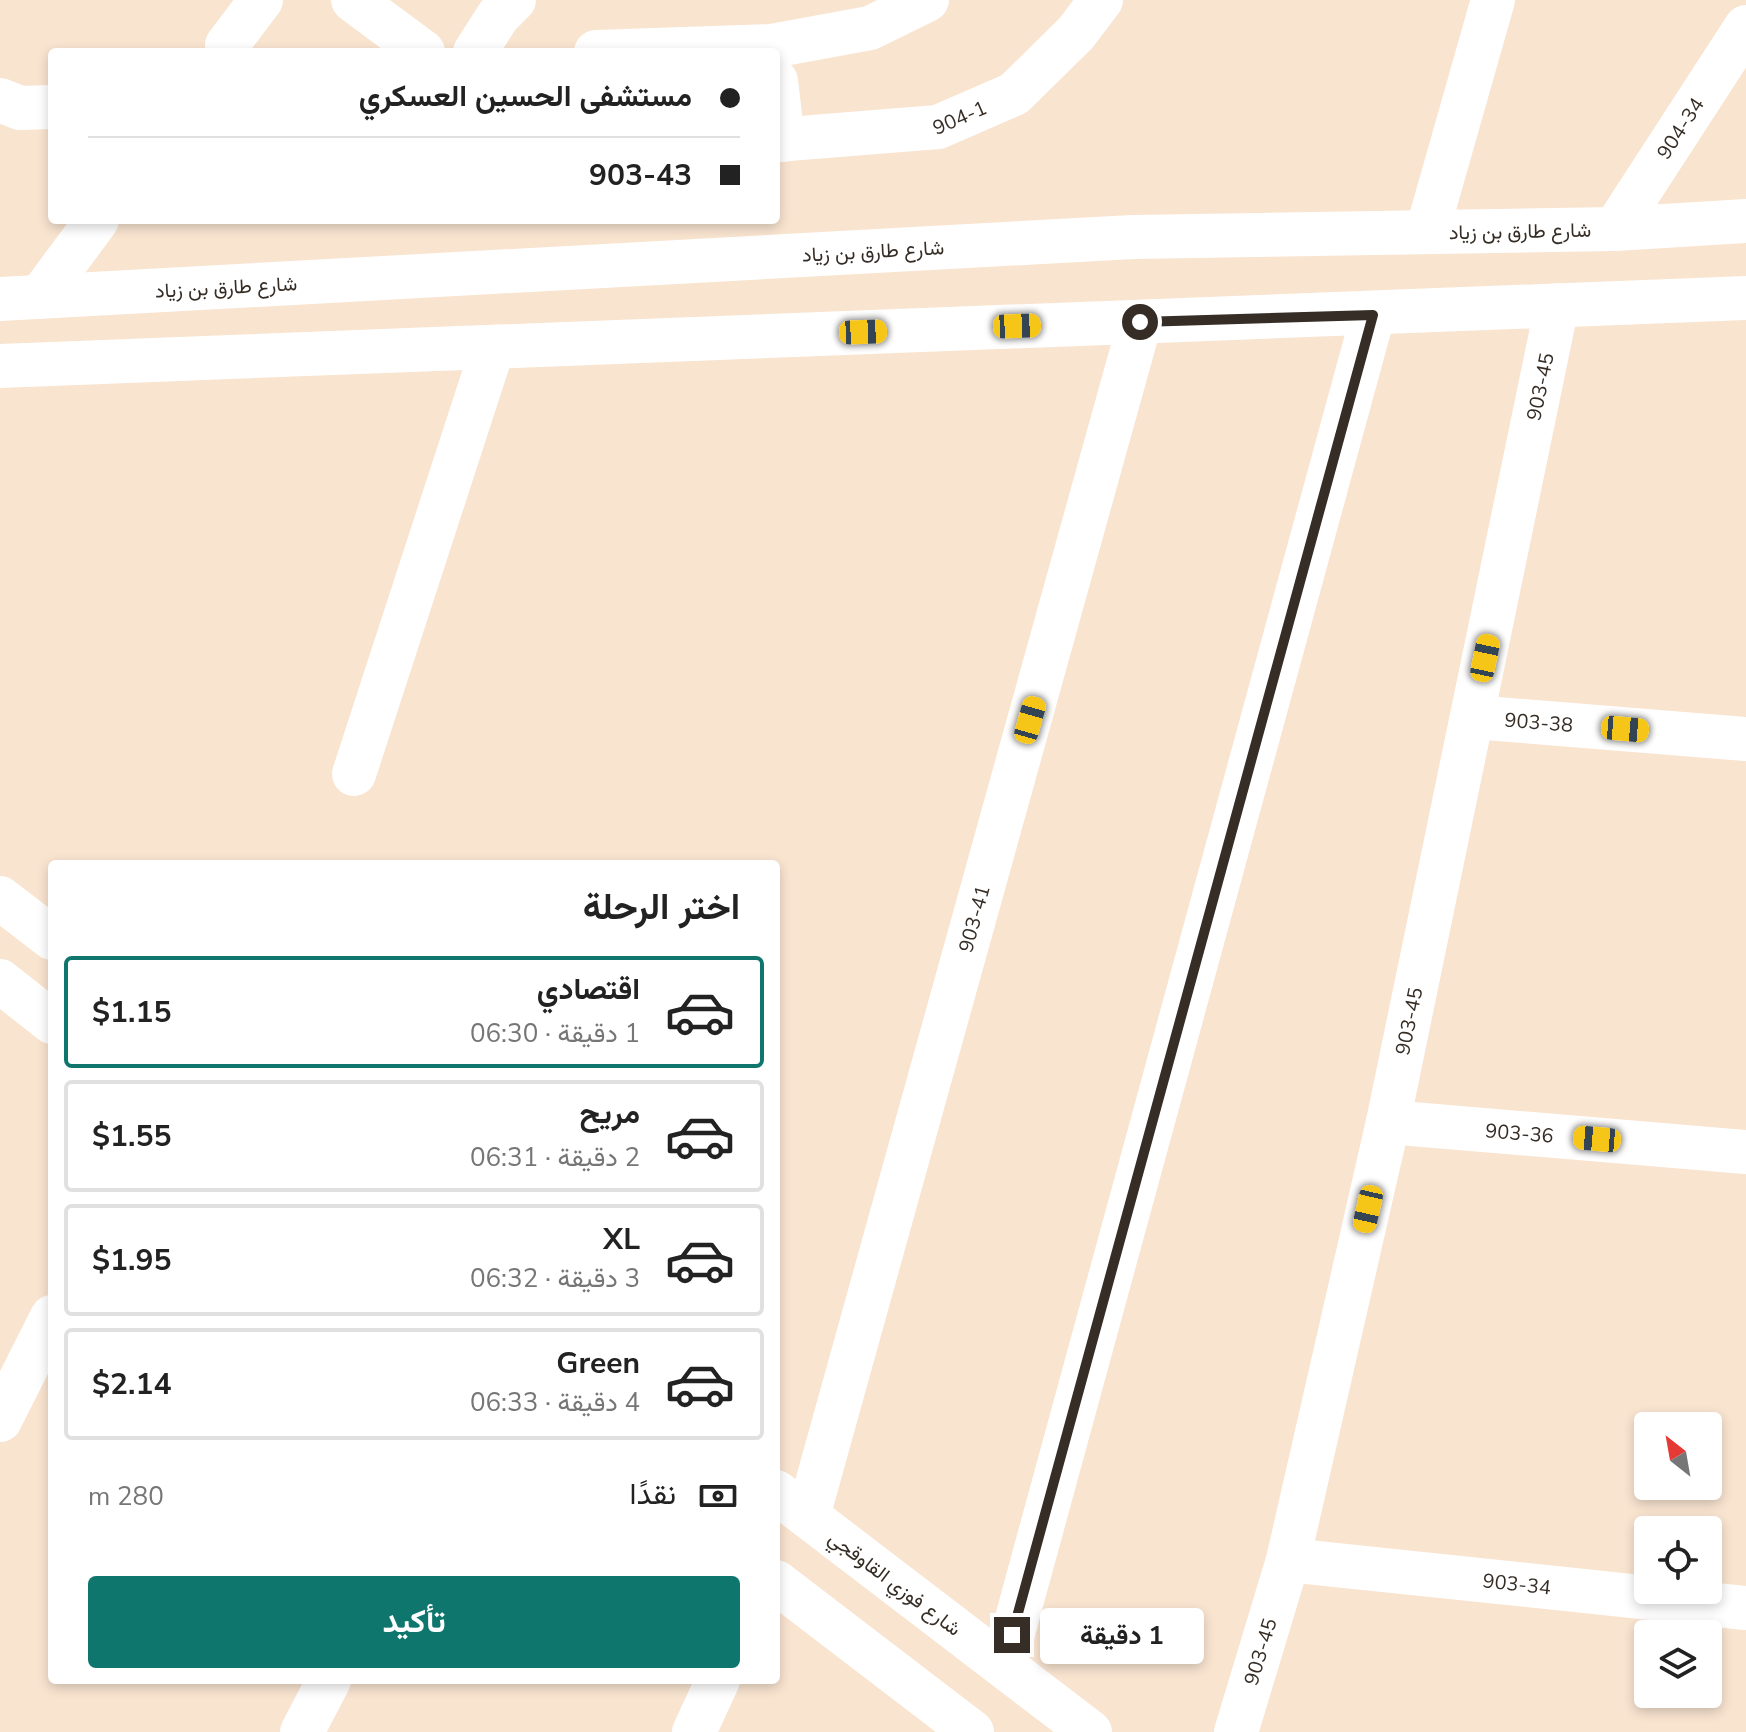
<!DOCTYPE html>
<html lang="ar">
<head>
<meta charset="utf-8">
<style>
	:root { --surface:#fff; --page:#f6f6f6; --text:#222; --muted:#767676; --line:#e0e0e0; --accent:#0f766e }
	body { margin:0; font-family:"Nunito Sans",Vazirmatn,sans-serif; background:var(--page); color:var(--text); direction:rtl; height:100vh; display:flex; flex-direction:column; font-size:30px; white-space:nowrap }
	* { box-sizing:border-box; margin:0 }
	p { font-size:26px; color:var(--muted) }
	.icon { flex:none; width:44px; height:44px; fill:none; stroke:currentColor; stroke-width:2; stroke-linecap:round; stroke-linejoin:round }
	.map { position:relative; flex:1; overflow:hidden; direction:ltr }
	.drawer { position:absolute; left:48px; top:860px; width:732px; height:824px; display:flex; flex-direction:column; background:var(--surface); border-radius:8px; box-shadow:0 4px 12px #0003; direction:rtl }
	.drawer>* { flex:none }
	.hud { position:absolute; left:48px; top:48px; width:732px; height:176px; border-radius:8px; box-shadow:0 4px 12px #0003; direction:rtl; display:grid; align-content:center; height:176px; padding:0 40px; background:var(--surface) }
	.needle { width:52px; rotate:329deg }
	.fabs { position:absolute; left:1634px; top:1412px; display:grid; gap:16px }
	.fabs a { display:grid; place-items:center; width:88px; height:88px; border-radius:8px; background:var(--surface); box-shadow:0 4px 12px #0003; font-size:40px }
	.end { position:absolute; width:36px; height:36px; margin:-18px; border:10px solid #362e26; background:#fff; box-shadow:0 0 0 4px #fff }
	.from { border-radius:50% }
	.bubble { position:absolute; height:56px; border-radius:8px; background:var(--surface); box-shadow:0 4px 12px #0003; font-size:26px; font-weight:700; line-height:56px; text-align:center; direction:rtl }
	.car { position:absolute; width:24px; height:48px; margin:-24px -12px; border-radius:10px; box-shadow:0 0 6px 2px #0007; background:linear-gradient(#f5c518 24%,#345 0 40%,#f5c518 0 76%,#345 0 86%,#f5c518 0) }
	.hud b { display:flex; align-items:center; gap:28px; height:76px; font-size:30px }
	.hud b+b { border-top:2px solid var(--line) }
	.hud i { width:20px; height:20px; background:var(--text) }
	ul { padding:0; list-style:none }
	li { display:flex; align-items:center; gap:24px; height:112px; margin:0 16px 12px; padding:0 24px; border:4px solid var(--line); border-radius:8px }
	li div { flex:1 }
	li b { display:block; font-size:30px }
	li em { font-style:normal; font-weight:700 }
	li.current { border-color:var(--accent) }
	li>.icon { width:72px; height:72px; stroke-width:1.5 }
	h2 { padding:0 40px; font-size:36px; line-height:96px }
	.pay { display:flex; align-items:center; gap:20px; height:88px; padding:0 40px; font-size:30px }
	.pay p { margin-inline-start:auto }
	.primary-button { display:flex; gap:16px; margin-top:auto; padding:16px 40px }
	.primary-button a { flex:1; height:92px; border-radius:8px; background:var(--accent); color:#fff; font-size:32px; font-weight:700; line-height:92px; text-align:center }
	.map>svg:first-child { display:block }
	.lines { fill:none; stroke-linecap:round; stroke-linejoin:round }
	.minor { stroke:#fff; stroke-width:44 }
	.major { stroke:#fff; stroke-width:44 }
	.route { stroke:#362e26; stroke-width:10 }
	.labels { text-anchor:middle; stroke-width:6; stroke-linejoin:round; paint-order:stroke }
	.street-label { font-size:20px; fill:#362e26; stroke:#fff }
</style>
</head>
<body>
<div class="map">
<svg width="1746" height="1732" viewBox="0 0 1746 1732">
	<rect width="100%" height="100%" fill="#f9e4d0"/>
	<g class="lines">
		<g class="minor">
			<path d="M353,0L423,52"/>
			<path d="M227,45L261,0"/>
			<path d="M475,52L498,16L514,0"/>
			<path d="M596,52L772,46L870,28L927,0"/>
			<path d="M776,81L783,140"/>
			<path d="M0,100L20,108L52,107"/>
			<path id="s1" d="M776,140L938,127L1014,94L1076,33L1101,0"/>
			<path id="s2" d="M1615,229L1746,27"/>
			<path d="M1427,232L1493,0"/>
			<path d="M40,297L97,220"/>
			<path id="s3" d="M1473,717L1746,739"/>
			<path d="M354,774L493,347"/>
			<path d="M0,898L52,938"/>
			<path d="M0,981L52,1022"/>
			<path id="s4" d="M1388,1122L1746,1152"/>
			<path d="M0,1420L52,1317"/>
			<path d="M776,1492L1090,1732"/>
			<path id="s5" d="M808,1516L1140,322"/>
			<path id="s6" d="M1288,1560L1746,1608"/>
			<path d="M776,1582L972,1732"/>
			<path d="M1004,1666L1373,315"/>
			<path d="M302,1732L329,1680"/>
			<path d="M694,1732L718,1680"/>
			<path id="s7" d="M1236,1732L1288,1560L1388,1122L1557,305"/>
		</g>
		<g class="major">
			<path d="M0,299L1133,237L1615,229L1746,221"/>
			<path d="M0,366L1746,298"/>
		</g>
	</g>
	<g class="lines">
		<path class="route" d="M1012,1635L1373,315L1140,322"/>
	</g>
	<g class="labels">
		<g class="street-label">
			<text dy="7" stroke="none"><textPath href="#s1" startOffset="186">904-1</textPath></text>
			<text dy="7" stroke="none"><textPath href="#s2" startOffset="120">904-34</textPath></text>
			<text transform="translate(1520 231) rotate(-1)" y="7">شارع طارق بن زياد</text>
			<text transform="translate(873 251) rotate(-3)" y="7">شارع طارق بن زياد</text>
			<text transform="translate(226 287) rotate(-3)" y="7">شارع طارق بن زياد</text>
			<text dy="7" stroke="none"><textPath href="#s7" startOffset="1380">903-45</textPath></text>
			<text dy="7" stroke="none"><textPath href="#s3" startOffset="66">903-38</textPath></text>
			<text dy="7" stroke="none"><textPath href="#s5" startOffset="620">903-41</textPath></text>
			<text dy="7" stroke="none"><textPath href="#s7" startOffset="732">903-45</textPath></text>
			<text dy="7" stroke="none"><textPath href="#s4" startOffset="132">903-36</textPath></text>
			<text transform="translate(895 1583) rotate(37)" y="7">شارع فوزي القاوقجي</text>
			<text dy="7" stroke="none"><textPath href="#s6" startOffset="230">903-34</textPath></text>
			<text dy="7" stroke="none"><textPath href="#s7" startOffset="84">903-45</textPath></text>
		</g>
	</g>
</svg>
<div class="fabs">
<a><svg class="needle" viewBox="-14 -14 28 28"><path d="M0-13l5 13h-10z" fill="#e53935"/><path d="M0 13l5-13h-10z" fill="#767676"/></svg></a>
<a><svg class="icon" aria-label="locate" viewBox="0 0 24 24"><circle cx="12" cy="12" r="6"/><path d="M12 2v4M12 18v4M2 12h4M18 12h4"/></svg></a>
<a><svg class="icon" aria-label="layers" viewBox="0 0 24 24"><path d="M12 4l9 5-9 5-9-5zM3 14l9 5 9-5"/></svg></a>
</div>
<i class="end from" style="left:1140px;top:322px"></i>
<i class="end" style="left:1012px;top:1635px"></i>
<div class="bubble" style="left:1040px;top:1608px;width:164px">1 دقيقة</div>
<i class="car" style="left:1017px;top:326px;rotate:88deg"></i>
<i class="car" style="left:863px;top:332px;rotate:88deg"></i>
<i class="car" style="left:1485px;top:658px;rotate:12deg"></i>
<i class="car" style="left:1030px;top:720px;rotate:16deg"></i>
<i class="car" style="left:1625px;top:729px;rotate:95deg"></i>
<i class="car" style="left:1597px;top:1139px;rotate:275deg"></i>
<i class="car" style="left:1368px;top:1209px;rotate:193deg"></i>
<div class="hud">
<b><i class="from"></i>مستشفى الحسين العسكري</b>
<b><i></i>903-43</b>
</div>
<section class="drawer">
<h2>اختر الرحلة</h2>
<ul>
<li class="current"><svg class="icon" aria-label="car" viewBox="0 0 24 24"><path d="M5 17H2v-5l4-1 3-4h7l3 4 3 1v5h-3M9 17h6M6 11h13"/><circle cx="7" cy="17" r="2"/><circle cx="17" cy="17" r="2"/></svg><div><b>اقتصادي</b><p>1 دقيقة · 06:30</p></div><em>$1.15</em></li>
<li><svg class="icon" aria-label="car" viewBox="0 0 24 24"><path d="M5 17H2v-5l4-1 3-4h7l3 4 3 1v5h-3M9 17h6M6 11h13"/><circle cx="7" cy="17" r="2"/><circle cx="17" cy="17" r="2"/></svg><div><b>مريح</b><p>2 دقيقة · 06:31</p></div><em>$1.55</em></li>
<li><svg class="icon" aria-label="car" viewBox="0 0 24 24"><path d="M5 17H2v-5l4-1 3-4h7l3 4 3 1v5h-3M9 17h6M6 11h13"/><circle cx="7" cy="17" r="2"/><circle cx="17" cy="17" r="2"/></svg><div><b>XL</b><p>3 دقيقة · 06:32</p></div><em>$1.95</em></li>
<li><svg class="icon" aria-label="car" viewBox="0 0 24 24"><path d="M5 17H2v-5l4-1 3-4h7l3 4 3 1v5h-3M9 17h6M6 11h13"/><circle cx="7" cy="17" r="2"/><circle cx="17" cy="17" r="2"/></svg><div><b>Green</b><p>4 دقيقة · 06:33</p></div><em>$2.14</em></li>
</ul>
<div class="pay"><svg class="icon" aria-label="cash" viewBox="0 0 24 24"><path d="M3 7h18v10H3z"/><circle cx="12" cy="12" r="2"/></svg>نقدًا<p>280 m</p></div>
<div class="primary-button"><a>تأكيد</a></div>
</section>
</div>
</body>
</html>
